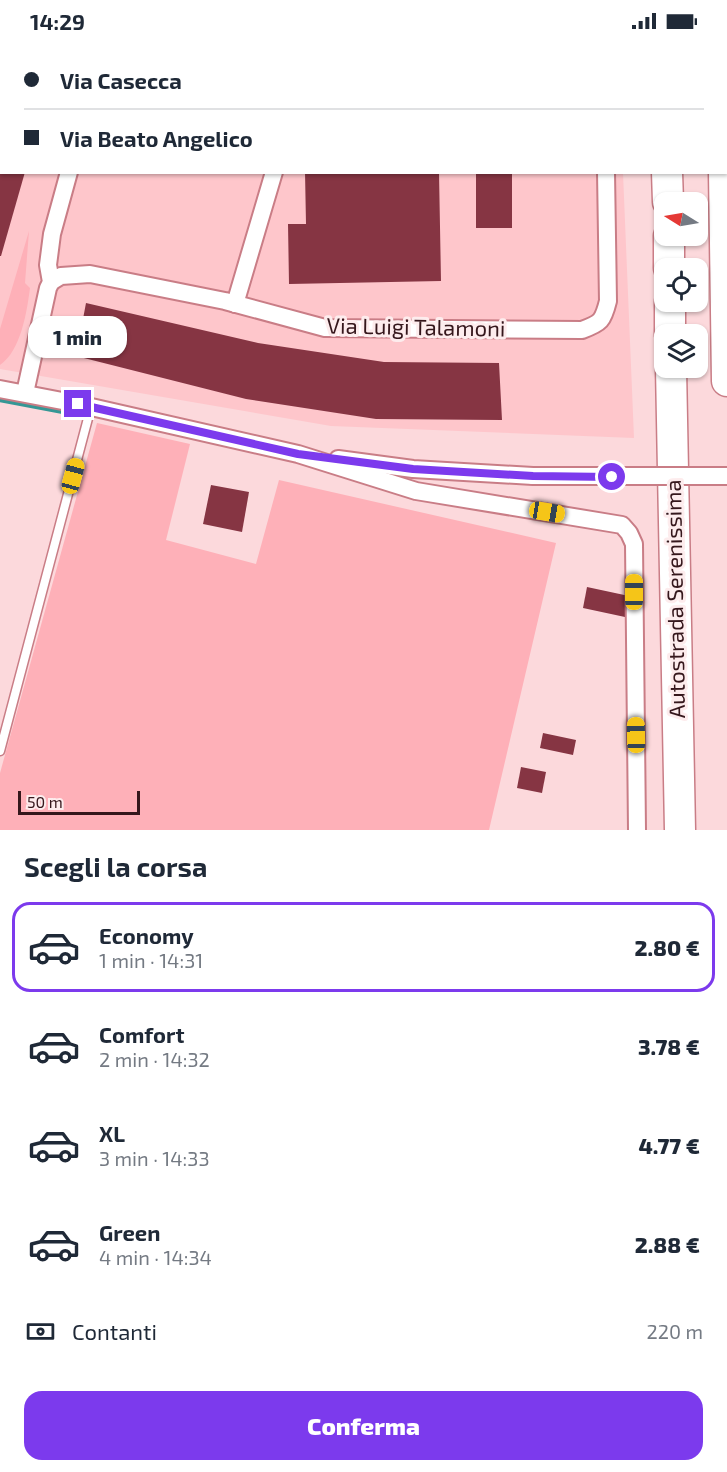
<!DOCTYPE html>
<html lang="it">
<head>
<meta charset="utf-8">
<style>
	:root { --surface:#fff; --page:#f6f6f7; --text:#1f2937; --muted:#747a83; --line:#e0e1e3; --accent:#7c3aed }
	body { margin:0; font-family:"Exo 2",sans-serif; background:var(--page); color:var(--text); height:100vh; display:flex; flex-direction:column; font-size:22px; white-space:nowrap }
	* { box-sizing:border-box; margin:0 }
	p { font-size:20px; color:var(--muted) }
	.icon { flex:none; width:33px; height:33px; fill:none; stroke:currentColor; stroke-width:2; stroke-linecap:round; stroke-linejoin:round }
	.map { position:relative; height:788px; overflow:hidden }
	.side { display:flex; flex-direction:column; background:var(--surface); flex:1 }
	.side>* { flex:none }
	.hud { position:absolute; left:0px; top:0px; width:728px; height:132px; box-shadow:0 2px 4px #0004; display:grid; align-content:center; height:132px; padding:0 24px; background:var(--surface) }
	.needle { width:39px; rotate:281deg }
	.controls { position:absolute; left:654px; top:150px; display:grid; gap:12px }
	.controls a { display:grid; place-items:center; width:54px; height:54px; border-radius:12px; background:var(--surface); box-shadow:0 2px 4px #0004; font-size:30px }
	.scale { position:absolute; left:18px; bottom:15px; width:122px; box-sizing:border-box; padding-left:6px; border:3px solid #35171c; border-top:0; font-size:16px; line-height:21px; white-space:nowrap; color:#35171c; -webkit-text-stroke:4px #fdeced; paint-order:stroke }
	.end { position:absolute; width:27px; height:27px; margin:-14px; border:8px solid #7c3aed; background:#fff; box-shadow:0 0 0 3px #fff }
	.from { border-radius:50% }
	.bubble { position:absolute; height:42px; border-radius:18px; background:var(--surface); box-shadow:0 2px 4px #0004; font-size:20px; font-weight:800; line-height:42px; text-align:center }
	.car { position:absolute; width:18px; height:36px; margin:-18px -9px; border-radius:8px; box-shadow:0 0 4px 2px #0007; background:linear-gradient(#f5c518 24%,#345 0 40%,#f5c518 0 76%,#345 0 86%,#f5c518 0) }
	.hud b { display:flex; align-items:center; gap:21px; height:57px; font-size:22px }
	.hud b+b { border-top:2px solid var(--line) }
	.hud i { width:15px; height:15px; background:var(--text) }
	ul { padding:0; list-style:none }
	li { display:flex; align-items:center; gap:18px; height:90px; margin:0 12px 9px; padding:0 12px; border:3px solid transparent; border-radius:18px }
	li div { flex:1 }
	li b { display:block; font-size:22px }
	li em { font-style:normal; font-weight:800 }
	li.current { border-color:var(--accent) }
	li>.icon { width:54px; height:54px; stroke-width:1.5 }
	h2 { padding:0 24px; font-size:27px; line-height:72px }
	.pay { display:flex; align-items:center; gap:15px; height:66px; padding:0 24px; font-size:22px }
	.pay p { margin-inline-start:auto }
	.cta { display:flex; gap:12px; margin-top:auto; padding:12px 24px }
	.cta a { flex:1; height:69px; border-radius:18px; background:var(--accent); color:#fff; font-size:24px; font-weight:800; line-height:69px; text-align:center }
	.status { display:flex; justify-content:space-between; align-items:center; height:42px; padding:0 30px; background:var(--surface); direction:ltr }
	.status svg { height:16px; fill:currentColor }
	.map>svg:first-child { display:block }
	.built { fill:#fec6cb }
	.green { fill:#feb0b8 }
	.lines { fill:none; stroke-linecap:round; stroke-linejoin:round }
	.stream { stroke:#359795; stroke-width:4.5 }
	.building { fill:#863543 }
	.service-casing { stroke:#c97d86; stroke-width:11 }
	.minor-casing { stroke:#c97d86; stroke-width:20 }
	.motorway-casing { stroke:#c97d86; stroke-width:33 }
	.service { stroke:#fff; stroke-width:8 }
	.minor { stroke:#fff; stroke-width:16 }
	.motorway { stroke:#fff; stroke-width:30 }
	.minor-bridge-casing { stroke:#c97d86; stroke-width:20; stroke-linecap:butt }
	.minor-bridge { stroke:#fff; stroke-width:16 }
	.route { stroke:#7c3aed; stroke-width:8 }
	.labels { text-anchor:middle; stroke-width:6; stroke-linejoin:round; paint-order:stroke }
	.street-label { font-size:22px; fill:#35171c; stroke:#fdeced }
</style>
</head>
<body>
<div class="status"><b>14:29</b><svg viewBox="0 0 49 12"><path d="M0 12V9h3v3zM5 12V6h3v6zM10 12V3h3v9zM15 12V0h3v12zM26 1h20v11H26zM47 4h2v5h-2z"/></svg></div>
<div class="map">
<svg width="727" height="788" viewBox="0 0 727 788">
	<rect width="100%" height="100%" fill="#fcd9dc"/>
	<path class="built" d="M0,0H618V2H2V130L623,131L634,396L331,384L0,327Z"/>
	<g class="green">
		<path d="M29,189L25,241L30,246C27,269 21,309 0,323V287Z"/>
		<path d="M97,381L190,402L166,498L256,522L279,438L556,501L489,788H0V731Z"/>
	</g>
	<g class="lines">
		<path class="stream" d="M0,358L69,371"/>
	</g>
	<g class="building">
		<path d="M0,130H25L1,214H0Z"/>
		<path d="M305,130H439L441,239L289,242L288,182H306Z"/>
		<rect x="476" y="130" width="36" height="56"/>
		<path d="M86,261L258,301L384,320L499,321L502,378L376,377L246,357L76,314Z"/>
		<path d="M211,443L249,450L242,490L203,482Z"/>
		<path d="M587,545L629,554L625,575L583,566Z"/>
		<path d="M543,691L576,698L573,713L540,706Z"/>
		<path d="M521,725L546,730L542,751L517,746Z"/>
	</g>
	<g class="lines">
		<g class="service-casing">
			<path id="service" d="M0,709L91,365"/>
		</g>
		<g class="minor-casing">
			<g id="minor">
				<path d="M604,0V2"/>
				<path d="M106,2V0"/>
				<path d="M312,2L313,0"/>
				<path d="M51,240L61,234L90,232L225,259L325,286L582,288C601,281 603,279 608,259L606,130"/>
				<path d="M235,262L274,130"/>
				<path d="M0,347L78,362L298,412L416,449L622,483L629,491L634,502L637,788"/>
				<path d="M25,351L48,246L51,240L48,223L52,192L69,130"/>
				<path d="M338,417L413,427L533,434"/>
			</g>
		</g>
		<g class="motorway-casing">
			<g id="motorway">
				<path d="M665,0V2"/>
				<path d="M722,0V2"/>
				<path d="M667,130L668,160"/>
				<path d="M724,130L727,339"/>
				<path d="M669,194V226"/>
				<path d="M670,260V292"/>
				<path d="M671,326L680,788"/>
			</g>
		</g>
		<use href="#service" class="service"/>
		<use href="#minor" class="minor"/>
		<use href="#motorway" class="motorway"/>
		<g class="minor-bridge-casing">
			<path id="minor-bridge" d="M533,434H727"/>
		</g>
		<use href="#minor-bridge" class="minor-bridge"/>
	</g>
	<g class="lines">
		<path class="route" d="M78,362L298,412L413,427L533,434L612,435"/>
	</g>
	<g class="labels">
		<g class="street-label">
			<text transform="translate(416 285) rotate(1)" y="8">Via Luigi Talamoni</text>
			<text transform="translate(675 557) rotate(-91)" y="8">Autostrada Serenissima</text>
		</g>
	</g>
</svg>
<div class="controls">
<a><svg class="needle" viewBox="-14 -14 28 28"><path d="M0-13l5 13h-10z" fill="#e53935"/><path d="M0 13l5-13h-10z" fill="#747a83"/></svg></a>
<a><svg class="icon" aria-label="locate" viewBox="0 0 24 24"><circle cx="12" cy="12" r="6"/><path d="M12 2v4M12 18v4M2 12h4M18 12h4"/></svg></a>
<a><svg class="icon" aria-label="layers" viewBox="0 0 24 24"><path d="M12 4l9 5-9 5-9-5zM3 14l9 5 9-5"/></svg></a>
</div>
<div class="scale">50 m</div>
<i class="end from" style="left:612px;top:435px"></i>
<i class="end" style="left:78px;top:362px"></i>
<div class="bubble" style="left:28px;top:274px;width:99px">1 min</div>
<i class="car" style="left:73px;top:434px;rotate:15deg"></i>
<i class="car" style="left:547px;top:470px;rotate:99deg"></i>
<i class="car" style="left:634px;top:550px;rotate:0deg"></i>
<i class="car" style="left:636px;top:693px;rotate:359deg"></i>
<div class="hud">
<b><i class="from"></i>Via Casecca</b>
<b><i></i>Via Beato Angelico</b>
</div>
</div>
<section class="side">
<h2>Scegli la corsa</h2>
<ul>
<li class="current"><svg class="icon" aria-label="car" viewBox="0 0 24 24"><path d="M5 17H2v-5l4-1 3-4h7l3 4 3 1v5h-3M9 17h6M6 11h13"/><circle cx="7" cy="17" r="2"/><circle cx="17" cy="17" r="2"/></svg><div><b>Economy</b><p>1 min · 14:31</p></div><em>2.80 €</em></li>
<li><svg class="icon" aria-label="car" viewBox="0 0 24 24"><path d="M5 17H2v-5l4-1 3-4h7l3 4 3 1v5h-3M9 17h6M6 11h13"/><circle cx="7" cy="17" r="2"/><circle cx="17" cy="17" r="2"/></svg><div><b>Comfort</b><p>2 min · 14:32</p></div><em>3.78 €</em></li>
<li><svg class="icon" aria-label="car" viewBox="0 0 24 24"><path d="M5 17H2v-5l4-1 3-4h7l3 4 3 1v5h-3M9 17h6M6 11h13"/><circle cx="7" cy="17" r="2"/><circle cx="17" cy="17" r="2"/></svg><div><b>XL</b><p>3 min · 14:33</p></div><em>4.77 €</em></li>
<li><svg class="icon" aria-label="car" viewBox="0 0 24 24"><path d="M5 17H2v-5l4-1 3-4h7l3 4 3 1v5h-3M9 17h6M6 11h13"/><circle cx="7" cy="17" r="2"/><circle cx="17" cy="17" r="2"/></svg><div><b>Green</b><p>4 min · 14:34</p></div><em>2.88 €</em></li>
</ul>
<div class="pay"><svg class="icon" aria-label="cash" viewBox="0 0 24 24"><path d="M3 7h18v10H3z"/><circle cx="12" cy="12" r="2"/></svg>Contanti<p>220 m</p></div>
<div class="cta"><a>Conferma</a></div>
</section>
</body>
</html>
